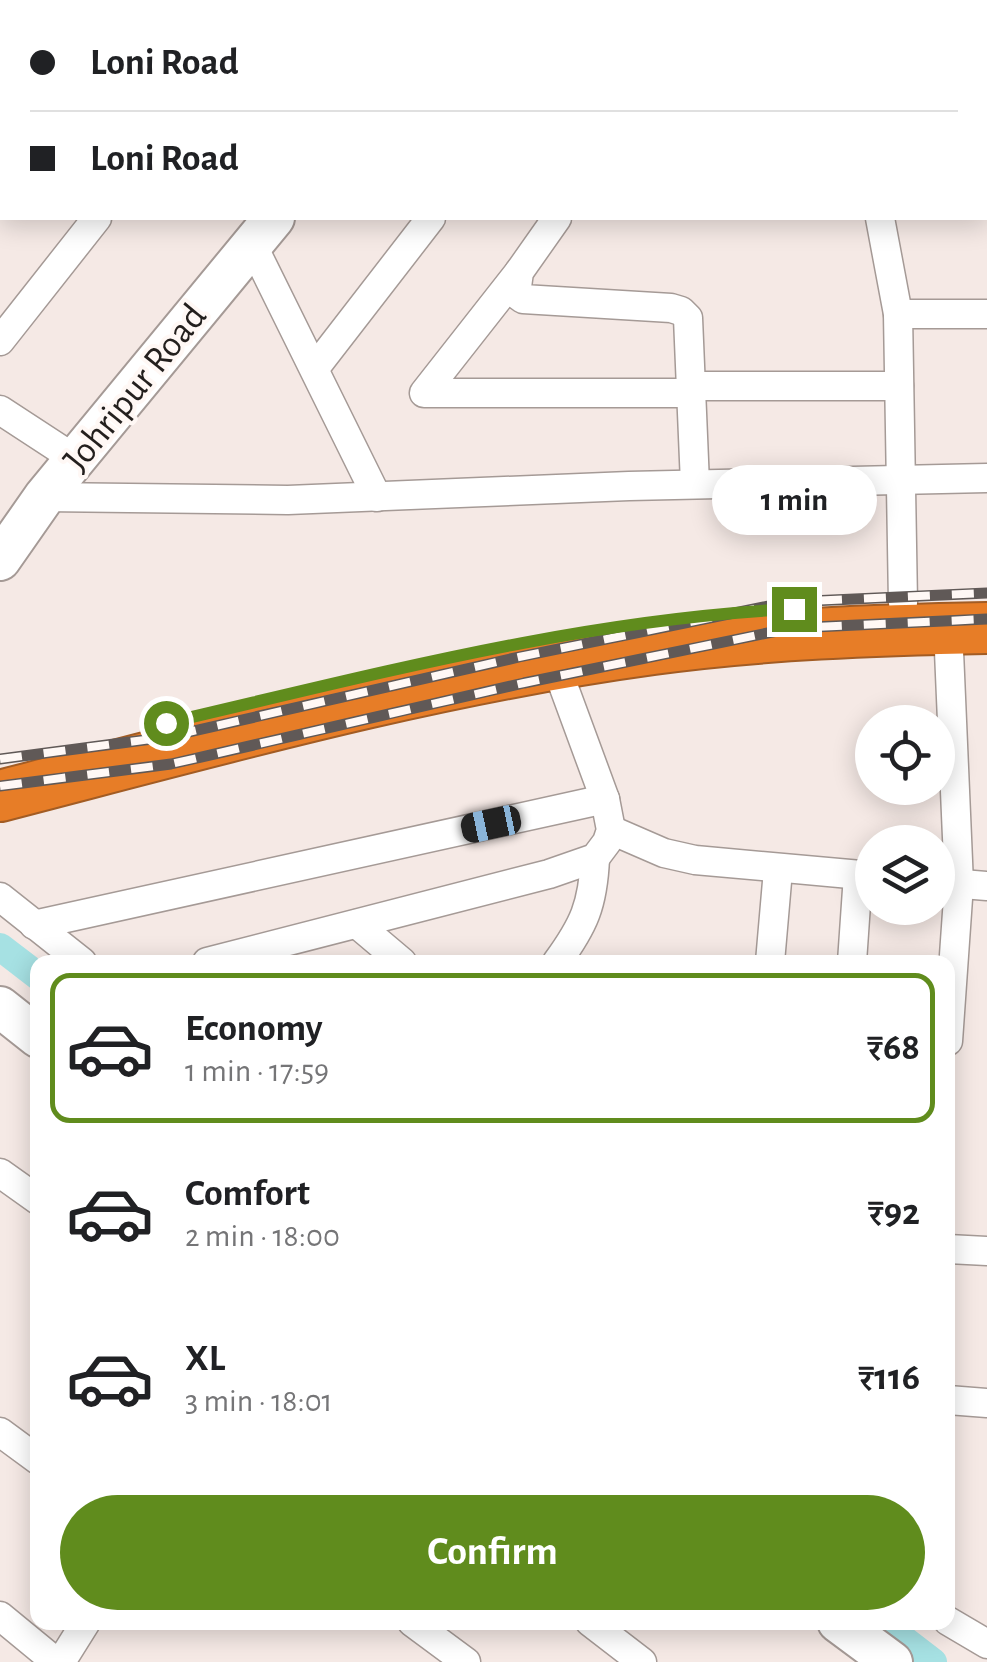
<!DOCTYPE html>
<html lang="en">
<head>
<meta charset="utf-8">
<style>
	:root { --surface:#fff; --page:#f6f6f6; --text:#202124; --muted:#757577; --line:#e0e0e0; --accent:#608c1d }
	body { margin:0; font-family:"Alegreya Sans",sans-serif; background:var(--page); color:var(--text); height:100vh; display:flex; flex-direction:column; font-size:38px; white-space:nowrap }
	* { box-sizing:border-box; margin:0 }
	p { font-size:32px; color:var(--muted) }
	.icon { flex:none; width:55px; height:55px; fill:none; stroke:currentColor; stroke-width:2; stroke-linecap:round; stroke-linejoin:round }
	.map { position:relative; flex:1; overflow:hidden }
	.panel { position:absolute; left:30px; top:955px; width:925px; height:675px; display:flex; flex-direction:column; background:var(--surface); border-radius:20px; box-shadow:0 5px 25px #0003 }
	.panel>* { flex:none }
	.hud { position:absolute; left:0px; top:0px; width:988px; height:220px; box-shadow:0 5px 25px #0003; display:grid; align-content:center; height:220px; padding:0 30px; background:var(--surface) }
	.tools { position:absolute; left:855px; top:705px; display:grid; gap:20px }
	.tools a { display:grid; place-items:center; width:100px; height:100px; border-radius:50%; background:var(--surface); box-shadow:0 5px 25px #0003; font-size:50px }
	.end { position:absolute; width:45px; height:45px; margin:-22px; border:12px solid #608c1d; background:#fff; box-shadow:0 0 0 5px #fff }
	.from { border-radius:50% }
	.bubble { position:absolute; height:70px; border-radius:35px; background:var(--surface); box-shadow:0 5px 25px #0003; font-size:32px; font-weight:700; line-height:70px; text-align:center }
	.car { position:absolute; width:30px; height:60px; margin:-30px -15px; border-radius:12px; box-shadow:0 0 8px 2px #0007; background:linear-gradient(#222 24%,#8ab4d8 0 40%,#222 0 76%,#8ab4d8 0 86%,#222 0) }
	.hud b { display:flex; align-items:center; gap:35px; height:95px; font-size:38px }
	.hud b+b { border-top:2px solid var(--line) }
	.hud i { width:25px; height:25px; background:var(--text) }
	ul { padding:18px 0 0; list-style:none }
	li { display:flex; align-items:center; gap:30px; height:150px; margin:0 20px 15px; padding:0 10px; border:5px solid transparent; border-radius:20px }
	li div { flex:1 }
	li b { display:block; font-size:38px }
	li em { font-style:normal; font-weight:700 }
	li.on { border-color:var(--accent) }
	li>.icon { width:90px; height:90px; stroke-width:1.5 }
	.primary-button { display:flex; gap:20px; margin-top:auto; padding:20px 30px }
	.primary-button a { flex:1; height:115px; border-radius:60px; background:var(--accent); color:#fff; font-size:40px; font-weight:700; line-height:115px; text-align:center }
	.map>svg:first-child { display:block }
	.lines { fill:none; stroke-linecap:round; stroke-linejoin:round }
	.canal { stroke:#a6e1e3; stroke-width:28 }
	.street-casing { stroke:#a59a96; stroke-width:31 }
	.secondary-casing { stroke:#a59a96; stroke-width:44 }
	.highway-casing { stroke:#a25c24; stroke-width:54 }
	.street { stroke:#fff; stroke-width:28 }
	.secondary { stroke:#fff; stroke-width:40 }
	.highway { stroke:#e77d27; stroke-width:50 }
	.rail-casing { stroke:#605957; stroke-width:11 }
	.rail { stroke:#fff8f5; stroke-width:8; stroke-dasharray:22; stroke-linecap:butt }
	.route { stroke:#608c1d; stroke-width:12 }
	.labels { text-anchor:middle; stroke-width:8; stroke-linejoin:round; paint-order:stroke }
	.street-label { font-size:38px; fill:#231f1d; stroke:#fff8f5 }
</style>
</head>
<body>
<div class="map">
<svg width="987" height="1662" viewBox="0 0 987 1662">
	<rect width="100%" height="100%" fill="#f5e9e5"/>
	<g class="lines">
		<g class="canal">
			<path d="M0,947L38,976"/>
			<path d="M881,1622L933,1662"/>
		</g>
		<g class="street-casing">
			<g id="street">
				<path d="M618,0L622,2"/>
				<path d="M36,2L38,0"/>
				<path d="M160,2L162,0"/>
				<path d="M266,2L268,0"/>
				<path d="M593,2L595,0"/>
				<path d="M706,2L708,0"/>
				<path d="M840,2L842,0"/>
				<path d="M973,2L975,0"/>
				<path d="M0,49L2,45"/>
				<path d="M985,163H987"/>
				<path d="M557,218L519,272L516,294L523,299L671,308L681,311L688,318L695,484"/>
				<path d="M880,218L898,314L903,603"/>
				<path d="M252,244L377,497"/>
				<path d="M519,272L424,393H693"/>
				<path d="M898,314H987"/>
				<path d="M0,341L97,218"/>
				<path d="M315,368L431,218"/>
				<path d="M693,386H899"/>
				<path d="M0,410L75,459"/>
				<path d="M44,497L288,500L629,486L987,478"/>
				<path d="M611,830L664,853L695,860L872,876"/>
				<path d="M938,882L987,886"/>
				<path d="M0,897L82,962"/>
				<path d="M357,924L402,962"/>
				<path d="M34,925L605,799"/>
				<path d="M207,962L549,874L595,858L607,842L611,830L605,799L556,666"/>
				<path d="M557,962C584,925 593,905 595,858"/>
				<path d="M770,962L778,870"/>
				<path d="M852,962L858,875"/>
				<path d="M948,1041L959,884L948,628"/>
				<path d="M0,1173L38,1200"/>
				<path d="M948,1249L987,1251"/>
				<path d="M948,1400L987,1403"/>
				<path d="M0,1432L38,1460"/>
				<path d="M0,1616L56,1662"/>
				<path d="M948,1621L987,1644"/>
				<path d="M412,1622L466,1662"/>
				<path d="M590,1622L642,1662"/>
				<path d="M61,1662L86,1622"/>
			</g>
		</g>
		<g class="secondary-casing">
			<g id="secondary">
				<path d="M451,2L453,0"/>
				<path d="M0,560L44,497L274,218"/>
				<path d="M0,1007L38,1037"/>
				<path d="M838,1622L892,1662"/>
			</g>
		</g>
		<g class="highway-casing">
			<path id="highway" d="M0,796C216,740 432,679 653,649C763,634 876,630 987,628"/>
		</g>
		<use href="#street" class="street"/>
		<use href="#secondary" class="secondary"/>
		<use href="#highway" class="highway"/>
		<g class="rail-casing">
			<g id="rail">
				<path d="M0,759L167,737L519,657L788,602L987,593"/>
				<path d="M0,786L171,764L524,683L792,628L987,619"/>
			</g>
		</g>
		<use href="#rail" class="rail"/>
	</g>
	<g class="lines">
		<path class="route" d="M166,723C373,675 581,619 794,609"/>
	</g>
	<g class="labels">
		<g class="street-label">
			<text transform="translate(134 387) rotate(-51)" y="13">Johripur Road</text>
		</g>
	</g>
</svg>
<div class="tools">
<a><svg class="icon" aria-label="locate" viewBox="0 0 24 24"><circle cx="12" cy="12" r="6"/><path d="M12 2v4M12 18v4M2 12h4M18 12h4"/></svg></a>
<a><svg class="icon" aria-label="layers" viewBox="0 0 24 24"><path d="M12 4l9 5-9 5-9-5zM3 14l9 5 9-5"/></svg></a>
</div>
<i class="end from" style="left:166px;top:723px"></i>
<i class="end" style="left:794px;top:609px"></i>
<div class="bubble" style="left:712px;top:465px;width:165px">1 min</div>
<i class="car" style="left:491px;top:824px;rotate:258deg"></i>
<div class="hud">
<b><i class="from"></i>Loni Road</b>
<b><i></i>Loni Road</b>
</div>
<section class="panel">
<ul>
<li class="on"><svg class="icon" aria-label="car" viewBox="0 0 24 24"><path d="M5 17H2v-5l4-1 3-4h7l3 4 3 1v5h-3M9 17h6M6 11h13"/><circle cx="7" cy="17" r="2"/><circle cx="17" cy="17" r="2"/></svg><div><b>Economy</b><p>1 min · 17:59</p></div><em>₹68</em></li>
<li><svg class="icon" aria-label="car" viewBox="0 0 24 24"><path d="M5 17H2v-5l4-1 3-4h7l3 4 3 1v5h-3M9 17h6M6 11h13"/><circle cx="7" cy="17" r="2"/><circle cx="17" cy="17" r="2"/></svg><div><b>Comfort</b><p>2 min · 18:00</p></div><em>₹92</em></li>
<li><svg class="icon" aria-label="car" viewBox="0 0 24 24"><path d="M5 17H2v-5l4-1 3-4h7l3 4 3 1v5h-3M9 17h6M6 11h13"/><circle cx="7" cy="17" r="2"/><circle cx="17" cy="17" r="2"/></svg><div><b>XL</b><p>3 min · 18:01</p></div><em>₹116</em></li>
</ul>
<div class="primary-button"><a>Confirm</a></div>
</section>
</div>
</body>
</html>
